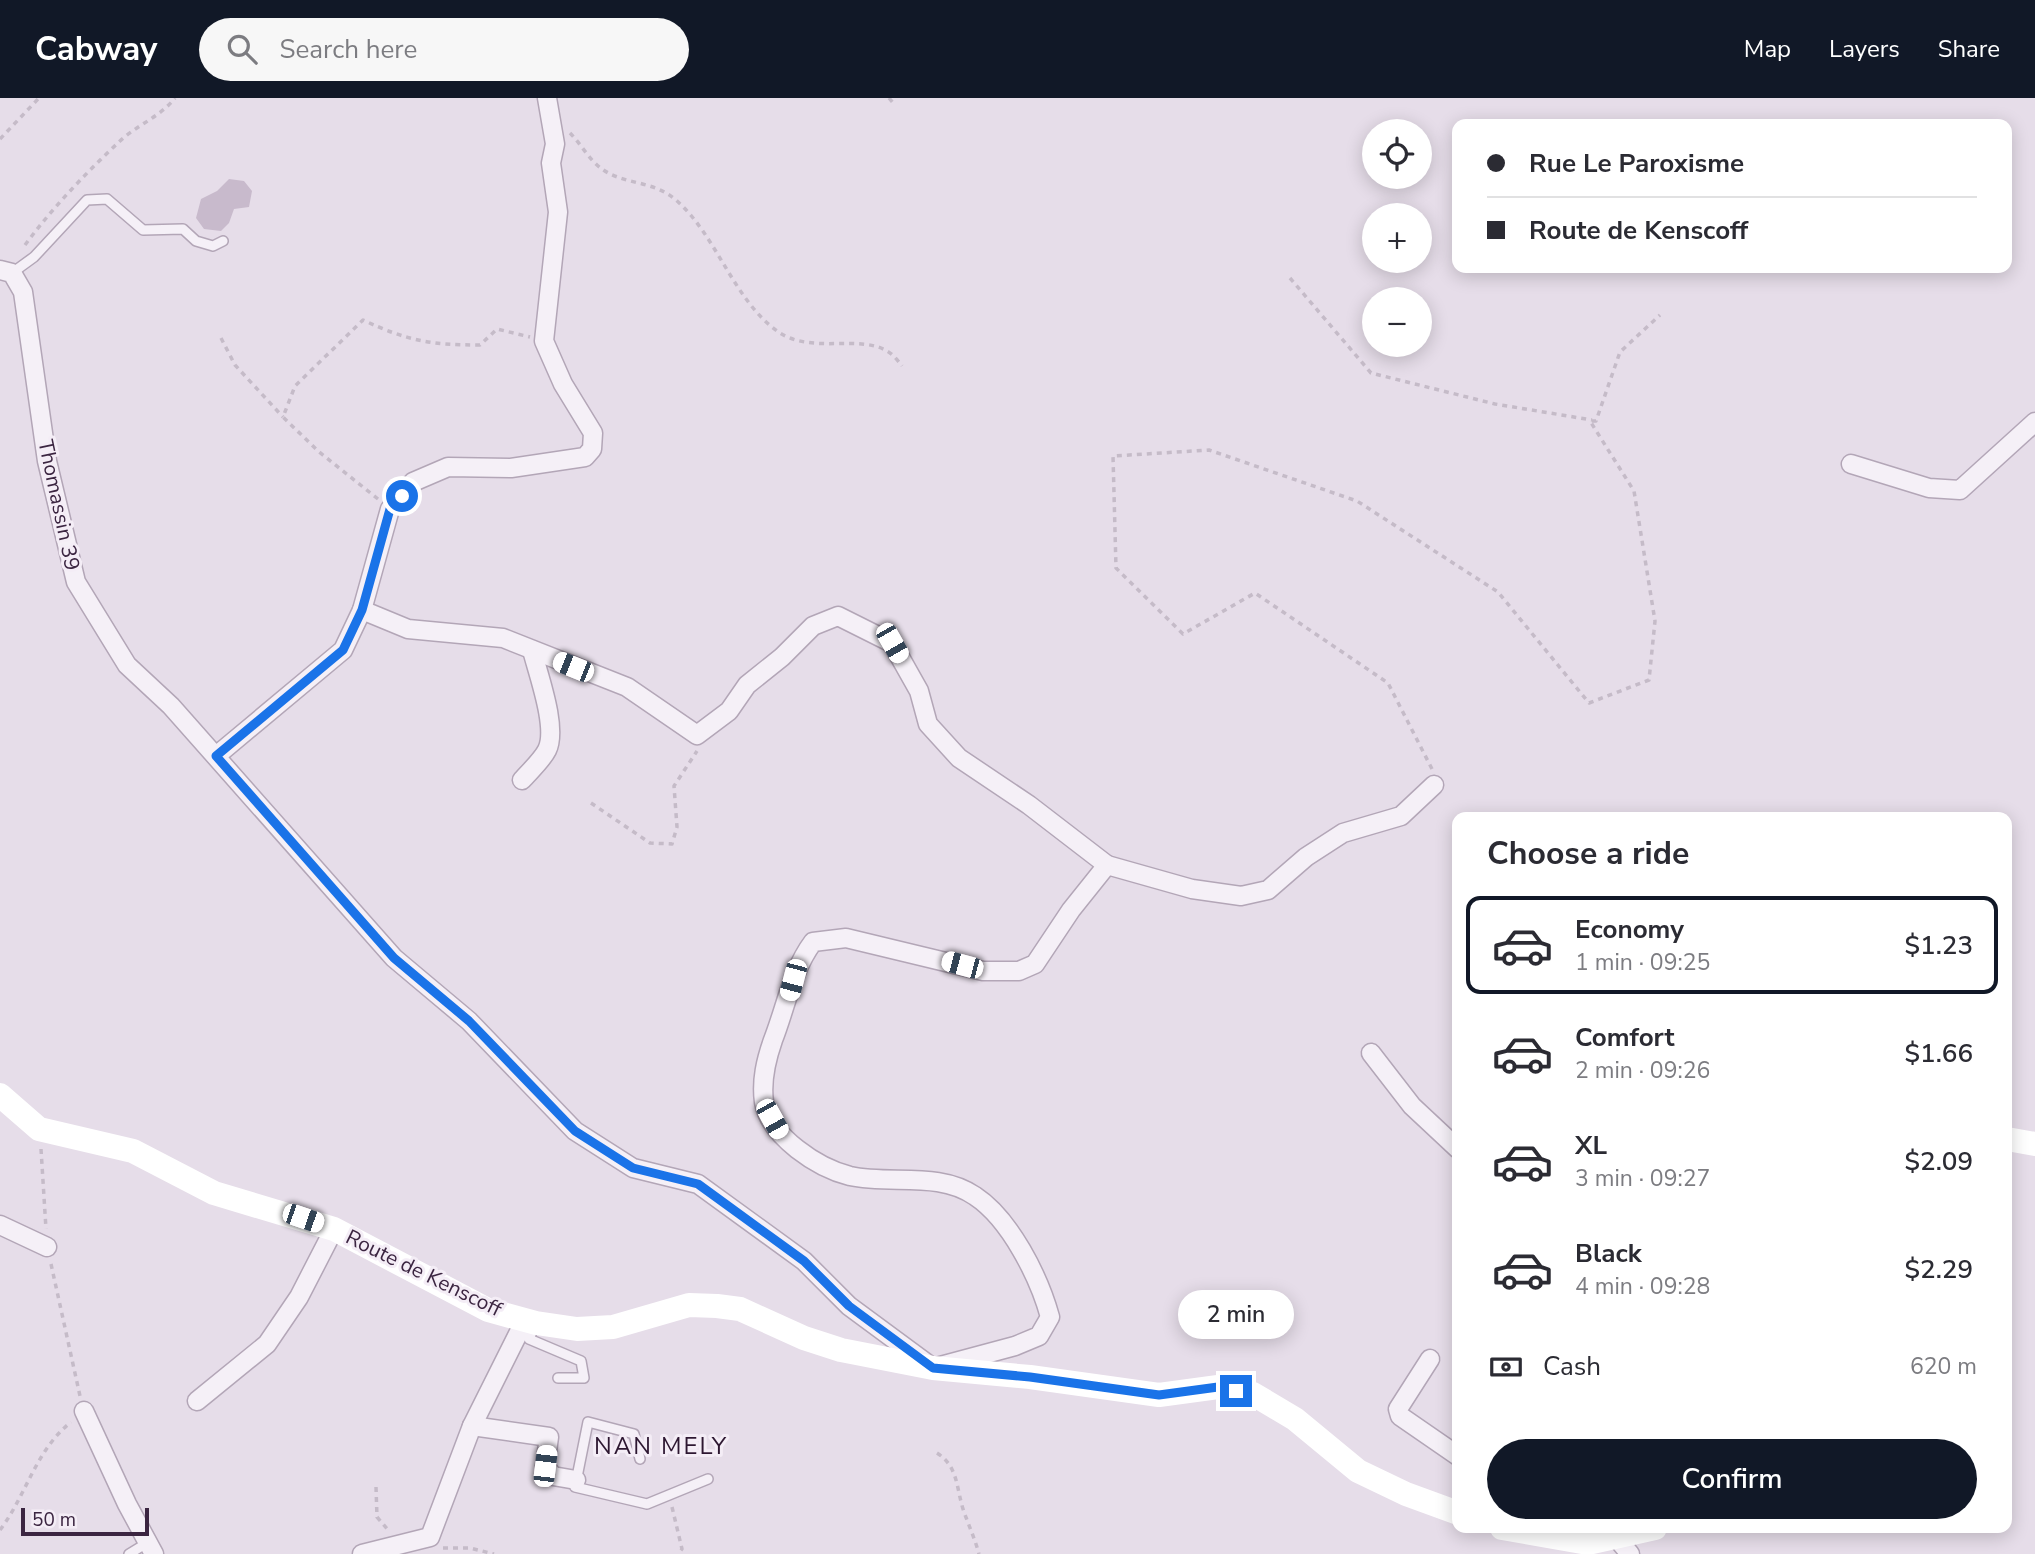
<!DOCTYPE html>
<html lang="en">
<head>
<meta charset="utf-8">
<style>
	:root { --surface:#fff; --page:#f7f7f7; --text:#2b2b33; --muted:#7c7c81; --line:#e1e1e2; --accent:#111827 }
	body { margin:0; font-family:"Nunito Sans",sans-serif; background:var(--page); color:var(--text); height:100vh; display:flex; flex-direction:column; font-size:26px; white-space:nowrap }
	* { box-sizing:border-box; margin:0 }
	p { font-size:23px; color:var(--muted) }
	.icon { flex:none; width:38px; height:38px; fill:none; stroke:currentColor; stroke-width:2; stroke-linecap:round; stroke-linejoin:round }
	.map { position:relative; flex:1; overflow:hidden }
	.side { position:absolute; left:1452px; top:714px; width:560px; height:721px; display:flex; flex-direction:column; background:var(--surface); border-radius:14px; box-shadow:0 4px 18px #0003 }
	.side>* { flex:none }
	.banner { position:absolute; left:1452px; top:21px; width:560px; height:154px; border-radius:14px; box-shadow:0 4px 18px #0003; display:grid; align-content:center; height:154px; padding:0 35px; background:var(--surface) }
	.buttons { position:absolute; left:1362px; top:21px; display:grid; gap:14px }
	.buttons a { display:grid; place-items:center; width:70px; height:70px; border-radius:50%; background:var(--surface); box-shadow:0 4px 18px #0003; font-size:35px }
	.scale { position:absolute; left:21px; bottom:18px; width:128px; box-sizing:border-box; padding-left:7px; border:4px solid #3b2541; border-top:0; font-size:19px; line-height:24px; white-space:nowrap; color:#3b2541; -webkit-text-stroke:5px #f4edf6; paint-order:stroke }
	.end { position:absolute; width:32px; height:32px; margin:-16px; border:9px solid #1a73e8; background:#fff; box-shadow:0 0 0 4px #fff }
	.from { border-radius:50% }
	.bubble { position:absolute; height:49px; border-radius:24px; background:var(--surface); box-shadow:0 4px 18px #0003; font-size:23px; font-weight:600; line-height:49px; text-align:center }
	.car { position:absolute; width:21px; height:42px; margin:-21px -10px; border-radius:9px; box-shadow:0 0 5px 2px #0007; background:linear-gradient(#fff 24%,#345 0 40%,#fff 0 76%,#345 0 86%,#fff 0) }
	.banner b { display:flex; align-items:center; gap:24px; height:66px; font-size:26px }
	.banner b+b { border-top:2px solid var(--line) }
	.banner i { width:18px; height:18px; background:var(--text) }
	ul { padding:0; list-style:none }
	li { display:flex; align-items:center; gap:21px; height:98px; margin:0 14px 10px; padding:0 21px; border:4px solid transparent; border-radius:14px }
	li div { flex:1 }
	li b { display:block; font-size:26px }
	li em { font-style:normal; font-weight:600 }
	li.on { border-color:var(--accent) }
	li>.icon { width:63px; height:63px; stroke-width:1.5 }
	h2 { padding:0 35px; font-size:32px; line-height:84px }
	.pay { display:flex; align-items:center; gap:18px; height:77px; padding:0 35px; font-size:26px }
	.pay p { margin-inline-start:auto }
	.button { display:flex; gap:14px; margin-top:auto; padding:14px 35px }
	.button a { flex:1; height:80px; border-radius:42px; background:var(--accent); color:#fff; font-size:28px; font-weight:600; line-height:80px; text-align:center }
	header { display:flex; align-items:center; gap:42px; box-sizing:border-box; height:98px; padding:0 35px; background:var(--accent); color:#fff }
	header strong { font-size:33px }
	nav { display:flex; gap:38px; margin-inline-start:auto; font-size:24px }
	.search { width:490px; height:63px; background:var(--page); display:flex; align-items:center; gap:18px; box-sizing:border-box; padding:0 24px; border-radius:38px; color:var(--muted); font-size:26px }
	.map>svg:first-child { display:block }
	.building { fill:#c8bacc }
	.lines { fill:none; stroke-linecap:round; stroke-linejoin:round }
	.lane-casing { stroke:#b3a6b7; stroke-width:12 }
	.street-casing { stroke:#b3a6b7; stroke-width:21 }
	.path { stroke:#c5bbc8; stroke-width:3.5; stroke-dasharray:5 5; stroke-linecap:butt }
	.lane { stroke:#f5f0f7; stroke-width:9 }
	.street { stroke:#f5f0f7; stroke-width:18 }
	.secondary { stroke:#fff; stroke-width:24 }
	.route { stroke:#1a73e8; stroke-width:9 }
	.labels { text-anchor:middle; stroke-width:6; stroke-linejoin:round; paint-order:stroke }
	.street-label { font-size:21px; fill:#3b2541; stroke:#f4edf6 }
	.quarter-label { font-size:24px; letter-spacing:2px; fill:#2d1731; stroke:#f4edf6 }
</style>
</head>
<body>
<header>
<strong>Cabway</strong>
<div class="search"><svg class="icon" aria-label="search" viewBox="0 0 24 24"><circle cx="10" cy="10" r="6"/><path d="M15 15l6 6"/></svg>Search here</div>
<nav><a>Map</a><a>Layers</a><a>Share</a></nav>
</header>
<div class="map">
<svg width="2035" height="1456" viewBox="0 0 2035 1456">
	<rect width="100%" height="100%" fill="#e6dde9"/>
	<path class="building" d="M229,81L244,83L252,93L249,109L234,111L229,125L221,133L204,131L196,120L201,101L217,93Z"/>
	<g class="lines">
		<g class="lane-casing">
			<g id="lane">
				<path d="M12,175L34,159L87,102L107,101L143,132L183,131L196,143L213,148L223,143"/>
				<path d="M535,1227L529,1241L581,1263L584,1280H558"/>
				<path d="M640,1361L634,1336L588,1324L575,1389L647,1406L708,1381"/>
				<path d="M129,1456L147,1445"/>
			</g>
		</g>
		<g class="street-casing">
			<g id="street">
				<path d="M0,172L12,175L23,194L47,363L76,484L127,567L171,608L394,860L469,923L575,1033L633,1070L698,1086L804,1163L849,1208L933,1270L1015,1248L1039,1238L1050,1219C1039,1179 1010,1121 975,1098C939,1073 891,1087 850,1078C818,1070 770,1039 764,1004C761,982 766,962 773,942C786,909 792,872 813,844L846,840L983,873H1019L1035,866L1071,812L1107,767L1192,791L1241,798L1268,792L1306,759L1343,735L1401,718L1434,687"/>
				<path d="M1851,366L1929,390L1960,392L2035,324"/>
				<path d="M362,512L408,531L503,540L627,589L697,637L729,613L747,587L782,559L813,528L838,518L892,545L919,593L928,626L959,660L1029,707L1107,767"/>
				<path d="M216,658L343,552L362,512L390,411L413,384L448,369L511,370L585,359L592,351L593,335L563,286L544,243L558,114L551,65L555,46L547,0"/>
				<path d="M522,682C530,673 542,662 547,652C558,630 538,576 532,552"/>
				<path d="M1371,955L1412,1008L1458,1051"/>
				<path d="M0,1127L47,1149"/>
				<path d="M1430,1261L1398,1311L1400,1318L1458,1358"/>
				<path d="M197,1303L267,1246L299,1199L334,1131"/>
				<path d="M84,1313L127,1406L154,1456"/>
				<path d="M472,1328L549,1339L545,1368L553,1378L576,1382"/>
				<path d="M1615,1438L1630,1456"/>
				<path d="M362,1456L430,1439L472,1328L525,1222"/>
			</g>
		</g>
		<g class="path">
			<path d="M889,0L894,6"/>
			<path d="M570,35C581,46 590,63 602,71C624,87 653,82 676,102C717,138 733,201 777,233C810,257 859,236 887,253C893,256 898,263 902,268"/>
			<path d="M0,41L39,0"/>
			<path d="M25,147C53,109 86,75 120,43C137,27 160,19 175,0"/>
			<path d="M1290,180L1371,275L1495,306L1592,322"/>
			<path d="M221,240L235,267L283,319"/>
			<path d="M378,401L318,353L283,319L295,288L363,222C408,243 431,247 480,247L497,231L530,239"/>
			<path d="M1432,671L1388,585L1255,495L1183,536L1116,470L1113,358L1209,352L1357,403L1498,494L1589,605L1649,582L1655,523L1634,393L1590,323H1596L1620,254L1660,217"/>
			<path d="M591,705L650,745L672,746L677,729L674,688L697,653"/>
			<path d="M41,1051L46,1131"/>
			<path d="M51,1166L80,1298"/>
			<path d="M937,1355C959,1369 956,1391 964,1414C969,1428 975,1441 979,1456"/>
			<path d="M376,1389L377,1419L389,1433"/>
			<path d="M672,1409L682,1451L678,1456"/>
			<path d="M0,1432C27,1396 35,1353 71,1324"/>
			<path d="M443,1450H470L494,1456"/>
		</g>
		<use href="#lane" class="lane"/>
		<use href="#street" class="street"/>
		<g class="secondary">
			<path d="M0,997L39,1031L133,1053L214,1095L334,1131L488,1212L536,1225L577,1231L613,1229L689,1207L717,1208L740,1211L804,1240L841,1252L933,1270L1030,1279L1159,1297L1218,1289L1253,1296L1295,1321L1358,1373L1406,1396L1458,1415"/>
			<path d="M2007,1041L2035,1046"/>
			<path d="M1502,1430L1588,1445L1655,1430"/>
		</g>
	</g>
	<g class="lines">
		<path class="route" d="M402,398L390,411L362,512L343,552L216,658L394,860L469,923L575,1033L633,1070L698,1086L804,1163L849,1208L933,1270L1030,1279L1159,1297L1218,1289L1236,1293"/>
	</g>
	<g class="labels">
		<g class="street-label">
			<text transform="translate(59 407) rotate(78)" y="7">Thomassin 39</text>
			<text transform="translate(424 1175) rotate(26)" y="7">Route de Kenscoff</text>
		</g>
		<g class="quarter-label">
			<text x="661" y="1356">NAN MELY</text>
		</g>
	</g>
</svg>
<div class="buttons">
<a><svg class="icon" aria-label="locate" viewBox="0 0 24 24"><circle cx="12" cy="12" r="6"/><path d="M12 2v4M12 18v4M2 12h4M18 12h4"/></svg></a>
<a>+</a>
<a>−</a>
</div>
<div class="scale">50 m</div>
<i class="end from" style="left:402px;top:398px"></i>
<i class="end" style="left:1236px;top:1293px"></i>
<div class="bubble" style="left:1178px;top:1192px;width:116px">2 min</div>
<i class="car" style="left:892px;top:545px;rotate:150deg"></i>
<i class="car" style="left:573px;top:569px;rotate:292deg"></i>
<i class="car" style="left:962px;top:867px;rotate:285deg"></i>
<i class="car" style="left:793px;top:882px;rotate:195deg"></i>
<i class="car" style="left:772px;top:1021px;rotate:151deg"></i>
<i class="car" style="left:303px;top:1120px;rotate:109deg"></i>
<i class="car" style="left:545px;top:1368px;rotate:7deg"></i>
<div class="banner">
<b><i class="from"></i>Rue Le Paroxisme</b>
<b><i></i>Route de Kenscoff</b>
</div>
<section class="side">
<h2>Choose a ride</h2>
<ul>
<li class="on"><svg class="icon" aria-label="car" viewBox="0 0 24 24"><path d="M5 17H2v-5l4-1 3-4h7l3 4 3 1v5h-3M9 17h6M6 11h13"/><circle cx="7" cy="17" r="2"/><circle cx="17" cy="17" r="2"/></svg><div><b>Economy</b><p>1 min · 09:25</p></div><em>$1.23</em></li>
<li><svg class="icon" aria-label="car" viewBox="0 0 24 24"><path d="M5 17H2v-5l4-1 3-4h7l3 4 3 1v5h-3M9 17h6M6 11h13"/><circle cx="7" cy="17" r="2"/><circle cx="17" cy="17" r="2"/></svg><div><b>Comfort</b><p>2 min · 09:26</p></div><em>$1.66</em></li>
<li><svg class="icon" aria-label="car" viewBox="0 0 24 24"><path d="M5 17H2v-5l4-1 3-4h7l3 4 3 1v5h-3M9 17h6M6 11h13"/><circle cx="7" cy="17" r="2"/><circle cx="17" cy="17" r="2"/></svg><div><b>XL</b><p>3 min · 09:27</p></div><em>$2.09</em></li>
<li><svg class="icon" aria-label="car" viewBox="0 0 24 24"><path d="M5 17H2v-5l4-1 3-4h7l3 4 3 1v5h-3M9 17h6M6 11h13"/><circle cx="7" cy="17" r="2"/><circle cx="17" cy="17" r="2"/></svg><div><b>Black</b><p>4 min · 09:28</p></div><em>$2.29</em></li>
</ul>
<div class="pay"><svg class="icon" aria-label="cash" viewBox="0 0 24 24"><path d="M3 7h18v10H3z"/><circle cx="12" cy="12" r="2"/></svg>Cash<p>620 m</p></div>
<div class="button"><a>Confirm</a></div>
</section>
</div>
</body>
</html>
